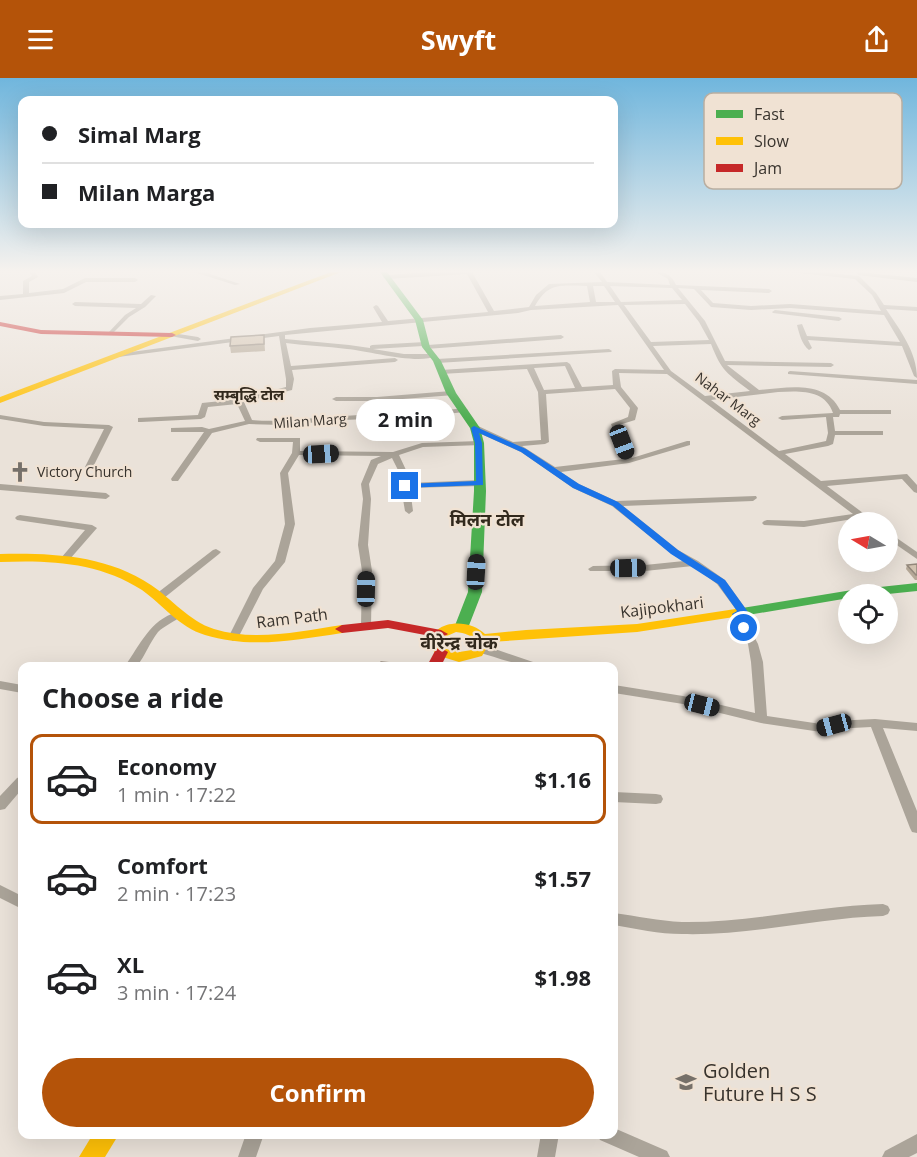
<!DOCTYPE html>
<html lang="en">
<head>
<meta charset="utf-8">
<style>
	:root { --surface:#fff; --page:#f6f6f6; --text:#202124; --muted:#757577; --line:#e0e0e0; --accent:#b45309 }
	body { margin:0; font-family:"Open Sans","Noto Sans Devanagari",sans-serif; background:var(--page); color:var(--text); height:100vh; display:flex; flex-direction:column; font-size:22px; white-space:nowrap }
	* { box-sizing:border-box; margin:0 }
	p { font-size:20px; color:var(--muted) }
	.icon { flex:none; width:33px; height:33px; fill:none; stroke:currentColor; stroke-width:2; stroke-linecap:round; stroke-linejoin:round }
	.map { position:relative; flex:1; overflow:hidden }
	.details { position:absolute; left:18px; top:584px; width:600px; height:477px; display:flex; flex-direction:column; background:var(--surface); border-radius:12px; box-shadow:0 6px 24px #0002 }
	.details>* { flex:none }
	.guide { position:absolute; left:18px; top:18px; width:600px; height:132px; border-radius:12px; box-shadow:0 6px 24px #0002; display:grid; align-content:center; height:132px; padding:0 24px; background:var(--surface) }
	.needle { width:39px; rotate:280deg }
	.fabs { position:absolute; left:838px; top:434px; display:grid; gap:12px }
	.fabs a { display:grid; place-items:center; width:60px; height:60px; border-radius:50%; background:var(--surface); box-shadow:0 6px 24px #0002; font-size:30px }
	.end { position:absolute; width:27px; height:27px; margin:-14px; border:8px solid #1a73e8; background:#fff; box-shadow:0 0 0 3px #fff }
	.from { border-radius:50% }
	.bubble { position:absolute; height:42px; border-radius:21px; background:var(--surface); box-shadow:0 6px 24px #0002; font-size:20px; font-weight:700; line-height:42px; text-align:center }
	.car { position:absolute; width:18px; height:36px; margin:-18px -9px; border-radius:8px; box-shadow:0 0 4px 2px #0007; background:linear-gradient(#222 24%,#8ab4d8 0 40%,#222 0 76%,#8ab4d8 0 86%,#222 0) }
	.guide b { display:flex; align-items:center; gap:21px; height:57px; font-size:22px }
	.guide b+b { border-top:2px solid var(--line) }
	.guide i { width:15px; height:15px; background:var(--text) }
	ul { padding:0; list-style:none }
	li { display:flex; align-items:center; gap:18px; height:90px; margin:0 12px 9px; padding:0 12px; border:3px solid transparent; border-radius:12px }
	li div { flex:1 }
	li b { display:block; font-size:22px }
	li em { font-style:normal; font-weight:700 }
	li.current { border-color:var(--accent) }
	li>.icon { width:54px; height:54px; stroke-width:1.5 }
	h2 { padding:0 24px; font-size:27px; line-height:72px }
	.action { display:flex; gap:12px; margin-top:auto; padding:12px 24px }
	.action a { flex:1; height:69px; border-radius:36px; background:var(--accent); color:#fff; font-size:24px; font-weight:700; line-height:69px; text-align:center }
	header { display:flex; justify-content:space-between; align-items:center; height:78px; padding:0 24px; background:var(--accent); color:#fff; font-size:27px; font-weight:700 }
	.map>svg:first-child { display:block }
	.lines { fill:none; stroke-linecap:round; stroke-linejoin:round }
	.street { fill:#aba499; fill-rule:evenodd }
	.fast { fill:#4caf50; fill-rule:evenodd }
	.slow { fill:#ffc107; fill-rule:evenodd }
	.jam { fill:#c62828; fill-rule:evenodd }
	.wall { fill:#b5a897 }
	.shaded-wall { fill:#93887b }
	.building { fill:#d2c3b0; stroke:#93887b; stroke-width:1.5 }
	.route { fill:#1a73e8 }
	.labels { text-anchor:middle; stroke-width:4.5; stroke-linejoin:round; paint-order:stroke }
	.far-street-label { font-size:14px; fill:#38332d; stroke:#f0e2d3 }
	.far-poi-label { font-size:14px; fill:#38332d; stroke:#f0e2d3; text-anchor:start }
	.far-neighbourhood-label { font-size:15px; font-weight:bold; fill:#32291d; stroke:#f0e2d3 }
	.street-label { font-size:16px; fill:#38332d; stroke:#f0e2d3 }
	.neighbourhood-label { font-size:18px; font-weight:bold; fill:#32291d; stroke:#f0e2d3 }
	.near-poi-label { font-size:20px; fill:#38332d; stroke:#f0e2d3; text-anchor:start }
	.key { fill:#f0e2d3; stroke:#b9aea1; stroke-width:1.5 }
	.key-label { font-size:16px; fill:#38332d }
</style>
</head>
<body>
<header><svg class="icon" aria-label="menu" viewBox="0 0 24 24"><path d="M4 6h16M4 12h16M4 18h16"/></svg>Swyft<svg class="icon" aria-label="share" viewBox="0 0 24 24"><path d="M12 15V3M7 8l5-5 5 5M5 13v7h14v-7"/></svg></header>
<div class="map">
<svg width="917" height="1079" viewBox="0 0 917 1079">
	<rect width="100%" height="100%" fill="#eae2d9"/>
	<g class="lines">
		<g class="street">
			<path d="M29,194H35L38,199L29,204V215L63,211L85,200H135L138,202L135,204H86L64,215L0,222V218L23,216V203L32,198Z"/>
			<path d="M194,194H204L240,206L235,207Z"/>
			<path d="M437,194H472L494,233L529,229L536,217L549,206L602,204L594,194H600L607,204L670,207L668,201L656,194C667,194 672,198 676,207L769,211L772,213L769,215L701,212L713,225L751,228L790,226L881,233L872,217L855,201L791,194H818L859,198L876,215L884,227L917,229V233L886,231C900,252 917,274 917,300L914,298L902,268L808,262L812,270L809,272C802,267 799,255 797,247L802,246L807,258L900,264L884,237L790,230L751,232L711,229L694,211L678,210L705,243L725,283L831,285L834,287L831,289L727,287L759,312C786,310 825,301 840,332H891V336H840L839,339H833L835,353H883V357H835L833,366L828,368L785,376L821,403L907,396L917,407V415L914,414L902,401L827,408L875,444H864L859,440L804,449L764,447L762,445L764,443L767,442L804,443L853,436L667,296L619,295L621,309L638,330L635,342L619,347L632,380L687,363H690V367L629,385L561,394L579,406L616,423L756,418L757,420L753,423L623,428L678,472L698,483L725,502L748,534L743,537L758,566L763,584L767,638L821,646L834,643L875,641L917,645V653L883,650L917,733V755L912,754L910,750L871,649L834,651L821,654L761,645L683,626L614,615V607L683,618L755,635L751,584L748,566L732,536L737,533L717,506L693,488L645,493H590L588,491L593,488L645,487L684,483L672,476L612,428L573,410L521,374L472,352V348H478L513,364L541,362L538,314L527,291L441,296L438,294L441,292L567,284L570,286L582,309L613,307L612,293L615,291L664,292L618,227L531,232L518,235L285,257V261L349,267L370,270V268L372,267L425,264L428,267L561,257L564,259L561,261L426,271L424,270L423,268L373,271L404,276H433L436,278C418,287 369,273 347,271C327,268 306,268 286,265L291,288L395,280L398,282L395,284L292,292L294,301L292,312L244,324L252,342C283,345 313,339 344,338C384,335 424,335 464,330L468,332L464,334L419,339L343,342L284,347L249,346L212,355L178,403H172L171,401L204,354H171V350L202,349L209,351L245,343L237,326L208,329L205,339L201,341L141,344H138V340L198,337L202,325L240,321L286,309V301L279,258L118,279L115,277L116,276L310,250L382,244L373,229L376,227L378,228L388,243L488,234L467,196L386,201L383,199L386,197ZM587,208L590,224L535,228C549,203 562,208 587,208ZM593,208H604L615,224H596ZM610,208L672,210L682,222L621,224ZM685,226L699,244L709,262L651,264L624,227ZM711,266C722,294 727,295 750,313L705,318L671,293L653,268ZM565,288L575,310L544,312L534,290ZM615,311L630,330L628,339L611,346L624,381L555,389L522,368L545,366L549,364L546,316ZM778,314C799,313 825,311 833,335L782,338L778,340L782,342L826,339L828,355L826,363L779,373L711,322Z"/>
			<path d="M856,194L917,200V204L858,197Z"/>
			<path d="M151,217L156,218L145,229L129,239L111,257L108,255L109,254L125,237L136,230L75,228L72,226L75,224L141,226Z"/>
			<path d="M775,232L839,239L842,241L839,243L773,235L772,234Z"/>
			<path d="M172,255L198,259L201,261L198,263L170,258L169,257Z"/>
			<path d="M609,271L612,273L611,274L437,285L434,283L437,281Z"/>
			<path d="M790,293L917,302V306L788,296V294Z"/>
			<path d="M451,313L455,315L454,317L377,323H336L332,321L336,319H377Z"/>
			<path d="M0,337L44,344L109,347L113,349L93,389L89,391L85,389L104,351L44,348L0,341Z"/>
			<path d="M257,360H300V373L393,374L422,365L479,363H482V367L423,369L399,377L406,392L409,405L480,402L484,405L480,408L410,410L413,433L409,436L405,433L398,392L392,380L378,386L369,406L371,421L368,467L372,493L371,548L366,551L361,548L362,493L358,467L363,421L361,406L371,382L381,378L299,377L288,395L295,446L285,484L263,511L238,560L233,563L228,560L253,510L275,483L285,446L280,395L292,375L293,364H260L256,362Z"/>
			<path d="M0,406L106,415L110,418L106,421L0,412Z"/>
			<path d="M20,437L92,447L97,450L69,482L66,483L61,480L85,452L17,442L15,440L17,438Z"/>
			<path d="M888,454L917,474V481L888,461Z"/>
			<path d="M216,471L221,474L219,476L164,520H156L155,518L156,516L213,472Z"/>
			<path d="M177,534L182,537C175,544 165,547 158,554C150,564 145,578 137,588H125C140,567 150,542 177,534Z"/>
			<path d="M480,569L492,570L536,585L538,588C515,588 498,579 476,574L475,572Z"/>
			<path d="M0,603L22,607V615L0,611Z"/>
			<path d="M22,698V711L5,731L0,732V718L17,700Z"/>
			<path d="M614,714L656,716L661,717L663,721L661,725L656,726L614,724Z"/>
			<path d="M0,807L22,818V831L0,820Z"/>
			<path d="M883,826L888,828L890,832L888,836L883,838C816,840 749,858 682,856C659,856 636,851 614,847V835C637,838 659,843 682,844C749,845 816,828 883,826Z"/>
			<path d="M614,1050L667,1073L670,1079H639L600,1062L597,1056H614Z"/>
			<path d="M246,1056H264L256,1079H238Z"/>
			<path d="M541,1056H559L555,1079H537Z"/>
			<path d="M917,1056V1075L909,1079H882L885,1073Z"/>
		</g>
		<g class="fast">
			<path d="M380,194H387L423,242L430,269L441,283L456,315L480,350L484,365L486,413L482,514L468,550L461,554L454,550L468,514L474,413V365L470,350L446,315L433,283L422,269L415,242Z"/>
			<path d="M917,505V513L888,516H849V520L742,538L735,534L742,530L852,512Z"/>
		</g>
		<g class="slow">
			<path d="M331,194H341L0,325V319Z"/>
			<path d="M0,476C52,475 106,477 151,507C172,521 189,543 214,551C255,564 301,553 342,547L349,551L342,555C296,562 251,571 205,557C179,549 163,527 142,512C99,484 49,482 0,484Z"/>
			<path d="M742,530L749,534L747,537L637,554L490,564L482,578L459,584L436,577L429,565C431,561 434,555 437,552C451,541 474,545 485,556L526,552L637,546ZM456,554C465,555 471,557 476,564L472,572L459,574L446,571L443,565L447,558Z"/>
			<path d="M93,1056H119L105,1079H79Z"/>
		</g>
		<g class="jam">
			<path d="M0,244L41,252L172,255L176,257L172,259L41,256L0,248Z"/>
			<path d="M388,542L441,552L448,556L441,560L388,550L342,555L335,551L342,547Z"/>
			<path d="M441,570L448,574L441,588H427L436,571Z"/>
		</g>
	</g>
	<g class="wall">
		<path d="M264,257L265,273L231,275L230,268Z"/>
		<path d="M917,486V502H915L906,491L907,487Z"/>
		<path d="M184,1056H195L192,1061Z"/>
	</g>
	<path class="shaded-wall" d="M190,1056H195L192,1061Z"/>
	<g class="building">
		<path d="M264,257V266L230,268L231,259Z"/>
		<path d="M917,486V497H916L907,487Z"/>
		<path d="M381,584L401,586L400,588H379Z"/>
	</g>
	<linearGradient id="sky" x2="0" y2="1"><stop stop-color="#70b6dd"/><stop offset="0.56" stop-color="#f6f2ee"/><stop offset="1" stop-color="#f6f2ee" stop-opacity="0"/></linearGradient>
	<rect width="917" height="345" fill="url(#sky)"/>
	<path class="route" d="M474,348L526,371L579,406L618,424L678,472L725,502L748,534L742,537L749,550L748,552L740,550L732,536L737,533L718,506L671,476L613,428L573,410L521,374L479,355L482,365L483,407L402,410L401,408L405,406L476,403L475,365L471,350Z"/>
	<defs>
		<g id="church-bare" transform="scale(1.62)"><path d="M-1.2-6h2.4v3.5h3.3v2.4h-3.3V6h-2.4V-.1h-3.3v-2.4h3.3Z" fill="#767069" stroke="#f0e2d3" stroke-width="2.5" paint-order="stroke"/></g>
		<g id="school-bare" transform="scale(1.62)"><path d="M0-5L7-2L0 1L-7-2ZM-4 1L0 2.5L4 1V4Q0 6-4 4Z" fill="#767069" stroke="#f0e2d3" stroke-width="2.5" paint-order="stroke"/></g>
	</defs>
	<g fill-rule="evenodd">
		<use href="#church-bare" x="20" y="394"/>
		<use href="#school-bare" x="686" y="1004"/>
	</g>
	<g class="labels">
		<g class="far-street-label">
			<text transform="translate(728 321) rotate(37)" y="5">Nahar Marg</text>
			<text transform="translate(310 343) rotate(-4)" y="5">Milan Marg</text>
		</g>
		<g class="far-poi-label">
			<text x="37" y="399">Victory Church</text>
		</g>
		<g class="far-neighbourhood-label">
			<text x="249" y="322">सम्बृद्धि टोल</text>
		</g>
		<g class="street-label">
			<text transform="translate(662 529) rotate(-7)" y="6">Kajipokhari</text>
			<text transform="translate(292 540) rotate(-7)" y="6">Ram Path</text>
		</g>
		<g class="neighbourhood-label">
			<text x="487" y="448">मिलन टोल</text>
			<text x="459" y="571">वीरेन्द्र चोक</text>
		</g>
		<g class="near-poi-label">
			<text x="703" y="1000">Golden<tspan x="703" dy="23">Future H S S</tspan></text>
		</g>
	</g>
	<rect x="704" y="15" width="198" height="96" rx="9" class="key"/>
	<rect x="716" y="32" width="27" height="8" fill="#4caf50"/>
	<rect x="716" y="59" width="27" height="8" fill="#ffc107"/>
	<rect x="716" y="86" width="27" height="8" fill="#c62828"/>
	<g class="key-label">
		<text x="754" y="42">Fast</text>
		<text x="754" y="69">Slow</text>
		<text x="754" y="96">Jam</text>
	</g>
</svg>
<div class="fabs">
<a><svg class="needle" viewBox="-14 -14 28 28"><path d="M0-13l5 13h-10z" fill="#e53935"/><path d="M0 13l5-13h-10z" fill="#757577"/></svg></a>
<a><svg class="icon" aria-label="locate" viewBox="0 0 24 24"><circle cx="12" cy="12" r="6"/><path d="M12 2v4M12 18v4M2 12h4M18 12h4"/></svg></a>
</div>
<i class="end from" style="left:744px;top:550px"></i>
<i class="end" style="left:405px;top:408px"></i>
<div class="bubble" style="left:356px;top:321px;width:99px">2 min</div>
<i class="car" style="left:622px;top:364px;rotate:159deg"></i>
<i class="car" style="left:321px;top:376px;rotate:87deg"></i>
<i class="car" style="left:628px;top:490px;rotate:89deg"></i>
<i class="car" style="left:476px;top:494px;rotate:3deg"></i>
<i class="car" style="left:366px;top:511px;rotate:1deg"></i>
<i class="car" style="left:702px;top:627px;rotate:104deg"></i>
<i class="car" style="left:834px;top:647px;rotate:255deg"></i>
<div class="guide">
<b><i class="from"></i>Simal Marg</b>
<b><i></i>Milan Marga</b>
</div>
<section class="details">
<h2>Choose a ride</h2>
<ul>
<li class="current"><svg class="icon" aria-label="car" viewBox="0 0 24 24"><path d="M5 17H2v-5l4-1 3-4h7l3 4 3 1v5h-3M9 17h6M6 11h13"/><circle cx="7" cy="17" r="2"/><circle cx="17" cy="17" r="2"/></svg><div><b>Economy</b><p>1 min · 17:22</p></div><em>$1.16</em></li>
<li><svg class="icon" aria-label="car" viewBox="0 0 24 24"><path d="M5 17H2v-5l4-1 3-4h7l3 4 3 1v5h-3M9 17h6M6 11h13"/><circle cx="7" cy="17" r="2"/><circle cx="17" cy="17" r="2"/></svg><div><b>Comfort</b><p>2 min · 17:23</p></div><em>$1.57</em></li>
<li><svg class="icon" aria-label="car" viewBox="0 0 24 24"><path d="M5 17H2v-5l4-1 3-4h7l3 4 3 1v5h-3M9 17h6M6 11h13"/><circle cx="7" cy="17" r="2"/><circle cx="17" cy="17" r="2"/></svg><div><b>XL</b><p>3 min · 17:24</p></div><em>$1.98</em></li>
</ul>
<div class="action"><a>Confirm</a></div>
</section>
</div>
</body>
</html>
